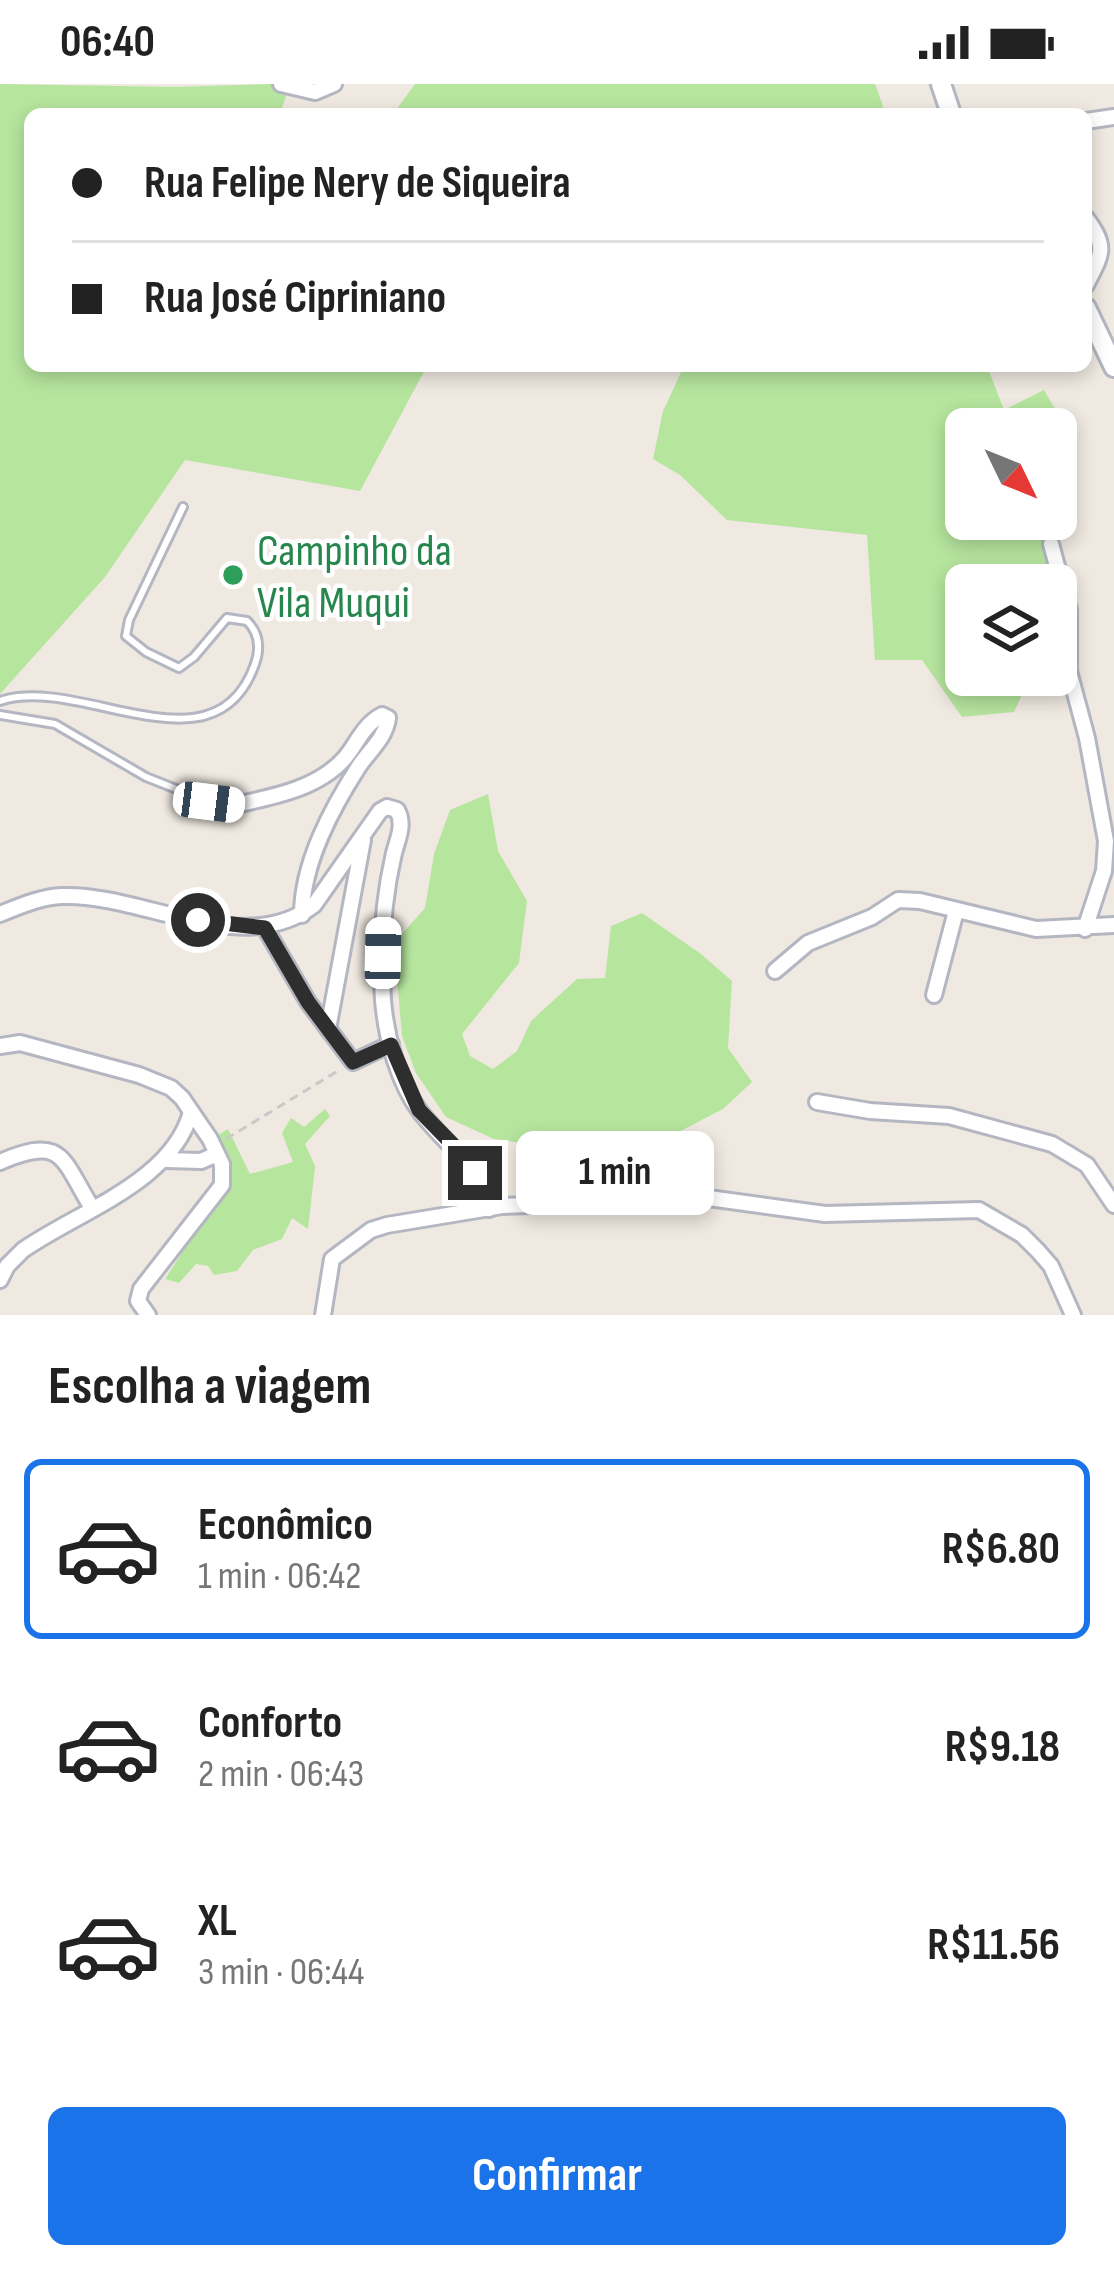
<!DOCTYPE html>
<html lang="pt">
<head>
<meta charset="utf-8">
<style>
	:root { --surface:#fff; --page:#f6f6f6; --text:#222; --muted:#767676; --line:#e0e0e0; --accent:#1a73e8 }
	body { margin:0; font-family:"Sofia Sans Condensed",sans-serif; background:var(--page); color:var(--text); height:100vh; display:flex; flex-direction:column; font-size:45px; white-space:nowrap }
	* { box-sizing:border-box; margin:0 }
	p { font-size:39px; color:var(--muted) }
	.icon { flex:none; width:66px; height:66px; fill:none; stroke:currentColor; stroke-width:2; stroke-linecap:round; stroke-linejoin:round }
	.map { position:relative; height:1231px; overflow:hidden }
	.details { display:flex; flex-direction:column; background:var(--surface); flex:1 }
	.details>* { flex:none }
	.banner { position:absolute; left:24px; top:24px; width:1068px; height:264px; border-radius:18px; box-shadow:0 6px 18px #0003; display:grid; align-content:center; height:264px; padding:0 48px; background:var(--surface) }
	.needle { width:78px; rotate:133deg }
	.controls { position:absolute; left:945px; top:324px; display:grid; gap:24px }
	.controls a { display:grid; place-items:center; width:132px; height:132px; border-radius:18px; background:var(--surface); box-shadow:0 6px 18px #0003; font-size:60px }
	.end { position:absolute; width:54px; height:54px; margin:-27px; border:15px solid #2e2e2e; background:#fff; box-shadow:0 0 0 6px #fff }
	.from { border-radius:50% }
	.bubble { position:absolute; height:84px; border-radius:18px; background:var(--surface); box-shadow:0 6px 18px #0003; font-size:39px; font-weight:700; line-height:84px; text-align:center }
	.car { position:absolute; width:36px; height:72px; margin:-36px -18px; border-radius:15px; box-shadow:0 0 9px 3px #0007; background:linear-gradient(#fff 24%,#345 0 40%,#fff 0 76%,#345 0 86%,#fff 0) }
	.banner b { display:flex; align-items:center; gap:42px; height:114px; font-size:45px }
	.banner b+b { border-top:3px solid var(--line) }
	.banner i { width:30px; height:30px; background:var(--text) }
	ul { padding:0; list-style:none }
	li { display:flex; align-items:center; gap:36px; height:180px; margin:0 24px 18px; padding:0 24px; border:6px solid transparent; border-radius:18px }
	li div { flex:1 }
	li b { display:block; font-size:45px }
	li em { font-style:normal; font-weight:700 }
	li.current { border-color:var(--accent) }
	li>.icon { width:108px; height:108px; stroke-width:1.5 }
	h2 { padding:0 48px; font-size:54px; line-height:144px }
	.button { display:flex; gap:24px; margin-top:auto; padding:24px 48px }
	.button a { flex:1; height:138px; border-radius:18px; background:var(--accent); color:#fff; font-size:48px; font-weight:700; line-height:138px; text-align:center }
	.status { display:flex; justify-content:space-between; align-items:center; height:84px; padding:0 60px; background:var(--surface); direction:ltr }
	.status svg { height:33px; fill:currentColor }
	.map>svg:first-child { display:block }
	.green { fill:#b6e59e }
	.lines { fill:none; stroke-linecap:round; stroke-linejoin:round }
	.lane-casing { stroke:#b4b7c1; stroke-width:12 }
	.street-casing { stroke:#b4b7c1; stroke-width:20 }
	.secondary-casing { stroke:#b4b7c1; stroke-width:24 }
	.path { stroke:#c9c9c9; stroke-width:3; stroke-dasharray:9 6; stroke-linecap:butt }
	.lane { stroke:#fff; stroke-width:6 }
	.street { stroke:#fff; stroke-width:14 }
	.secondary { stroke:#fff; stroke-width:18 }
	.route { stroke:#2e2e2e; stroke-width:15 }
	.leisure-dot { fill:#2e9e5b; stroke:#fff; stroke-width:4.5 }
	.labels { text-anchor:middle; stroke-width:9; stroke-linejoin:round; paint-order:stroke }
	.leisure-label { font-size:45px; fill:#27864d; stroke:#fff; text-anchor:start }
</style>
</head>
<body>
<div class="status"><b>06:40</b><svg viewBox="0 0 49 12"><path d="M0 12V9h3v3zM5 12V6h3v6zM10 12V3h3v9zM15 12V0h3v12zM26 1h20v11H26zM47 4h2v5h-2z"/></svg></div>
<div class="map">
<svg width="1114" height="1231" viewBox="0 0 1114 1231">
	<rect width="100%" height="100%" fill="#efe9e1"/>
	<g class="green">
		<path d="M0,0L176,3L273,0L288,6L280,30H30V282H427L360,407L185,376L105,493L0,610Z"/>
		<path d="M415,0H875L883,22L881,30H393Z"/>
		<path d="M684,282H992L989,287L1004,326L1044,306L1071,352L1056,361V345H966V435H1039L1044,464L1073,544L1056,561V501H966V591H1031L1014,628L962,633L922,576H875L867,451L727,436L680,391L653,375L663,327Z"/>
		<path d="M488,710L498,767L527,817L519,879L462,950L470,972L493,985L517,967L531,937L577,895L605,894L611,842L642,829L701,870L732,897L728,964L752,998L723,1025L665,1055L612,1072L494,1055L446,1033L416,989L402,952L394,859L425,824L434,770L450,726Z"/>
		<path d="M325,1025L330,1032L305,1060L315,1082L308,1145L292,1134L282,1155L253,1166L237,1187L214,1191L208,1182L196,1180L179,1199L165,1195L231,1092L215,1053L228,1045L250,1090L293,1078L282,1049L291,1034L304,1043Z"/>
	</g>
	<g class="lines">
		<g class="lane-casing">
			<g id="lane">
				<path d="M0,617C81,590 215,694 255,580C261,563 259,549 247,537L227,534L194,573L179,584L146,568L126,552L129,536L183,423"/>
				<path d="M0,631L55,640L146,693L209,718L233,721"/>
			</g>
		</g>
		<g class="street-casing">
			<g id="street">
				<path d="M281,0L315,8L334,0"/>
				<path d="M1086,37L1114,33"/>
				<path d="M1086,134C1108,163 1102,170 1086,201"/>
				<path d="M1051,460L1069,526V587L1087,654L1106,757L1104,787L1085,845"/>
				<path d="M235,721C272,713 317,705 344,675C357,660 363,641 382,631L388,634C386,653 370,666 359,682C332,724 302,779 302,831"/>
				<path d="M0,830C20,822 40,813 62,812C142,809 244,876 314,821L380,727L387,723L397,726C405,740 398,754 394,769C383,816 380,869 383,916C386,953 398,999 421,1029C452,1067 472,1075 489,1125"/>
				<path d="M265,844L308,918L353,978L391,960"/>
				<path d="M775,887L808,859L872,833L898,816L920,817L1036,845L1114,841"/>
				<path d="M934,911L956,827"/>
				<path d="M328,945L363,756"/>
				<path d="M0,962L20,959L139,991L171,1004L182,1014L210,1055L222,1080V1101L141,1205L138,1217L148,1231"/>
				<path d="M817,1018L870,1027L949,1032L1052,1060L1087,1081L1114,1121"/>
				<path d="M167,1076L201,1077L217,1070"/>
				<path d="M0,1078C63,1051 61,1073 92,1124"/>
				<path d="M0,1196L7,1182L23,1166C79,1127 172,1098 191,1028"/>
				<path d="M323,1231L332,1175L371,1146L387,1141L502,1122L586,1119L646,1109L694,1112L825,1130L979,1126L1022,1151L1038,1167L1051,1182L1073,1231"/>
			</g>
		</g>
		<g class="secondary-casing">
			<g id="secondary">
				<path d="M941,0L951,30"/>
				<path d="M1086,224L1114,283"/>
			</g>
		</g>
		<path class="path" d="M226,1055L341,985"/>
		<use href="#lane" class="lane"/>
		<use href="#street" class="street"/>
		<use href="#secondary" class="secondary"/>
	</g>
	<g class="lines">
		<path class="route" d="M198,836L265,844L308,918L353,978L391,961L419,1026L465,1073L475,1089"/>
	</g>
	<circle class="leisure-dot" cx="233" cy="491" r="12"/>
	<g class="labels">
		<g class="leisure-label">
			<text x="257" y="481">Campinho da<tspan x="257" dy="52">Vila Muqui</tspan></text>
		</g>
	</g>
</svg>
<div class="controls">
<a><svg class="needle" viewBox="-14 -14 28 28"><path d="M0-13l5 13h-10z" fill="#e53935"/><path d="M0 13l5-13h-10z" fill="#767676"/></svg></a>
<a><svg class="icon" aria-label="layers" viewBox="0 0 24 24"><path d="M12 4l9 5-9 5-9-5zM3 14l9 5 9-5"/></svg></a>
</div>
<i class="end from" style="left:198px;top:836px"></i>
<i class="end" style="left:475px;top:1089px"></i>
<div class="bubble" style="left:516px;top:1047px;width:198px">1 min</div>
<i class="car" style="left:209px;top:718px;rotate:97deg"></i>
<i class="car" style="left:383px;top:869px;rotate:1deg"></i>
<div class="banner">
<b><i class="from"></i>Rua Felipe Nery de Siqueira</b>
<b><i></i>Rua José Cipriniano</b>
</div>
</div>
<section class="details">
<h2>Escolha a viagem</h2>
<ul>
<li class="current"><svg class="icon" aria-label="car" viewBox="0 0 24 24"><path d="M5 17H2v-5l4-1 3-4h7l3 4 3 1v5h-3M9 17h6M6 11h13"/><circle cx="7" cy="17" r="2"/><circle cx="17" cy="17" r="2"/></svg><div><b>Econômico</b><p>1 min · 06:42</p></div><em>R$6.80</em></li>
<li><svg class="icon" aria-label="car" viewBox="0 0 24 24"><path d="M5 17H2v-5l4-1 3-4h7l3 4 3 1v5h-3M9 17h6M6 11h13"/><circle cx="7" cy="17" r="2"/><circle cx="17" cy="17" r="2"/></svg><div><b>Conforto</b><p>2 min · 06:43</p></div><em>R$9.18</em></li>
<li><svg class="icon" aria-label="car" viewBox="0 0 24 24"><path d="M5 17H2v-5l4-1 3-4h7l3 4 3 1v5h-3M9 17h6M6 11h13"/><circle cx="7" cy="17" r="2"/><circle cx="17" cy="17" r="2"/></svg><div><b>XL</b><p>3 min · 06:44</p></div><em>R$11.56</em></li>
</ul>
<div class="button"><a>Confirmar</a></div>
</section>
</body>
</html>
